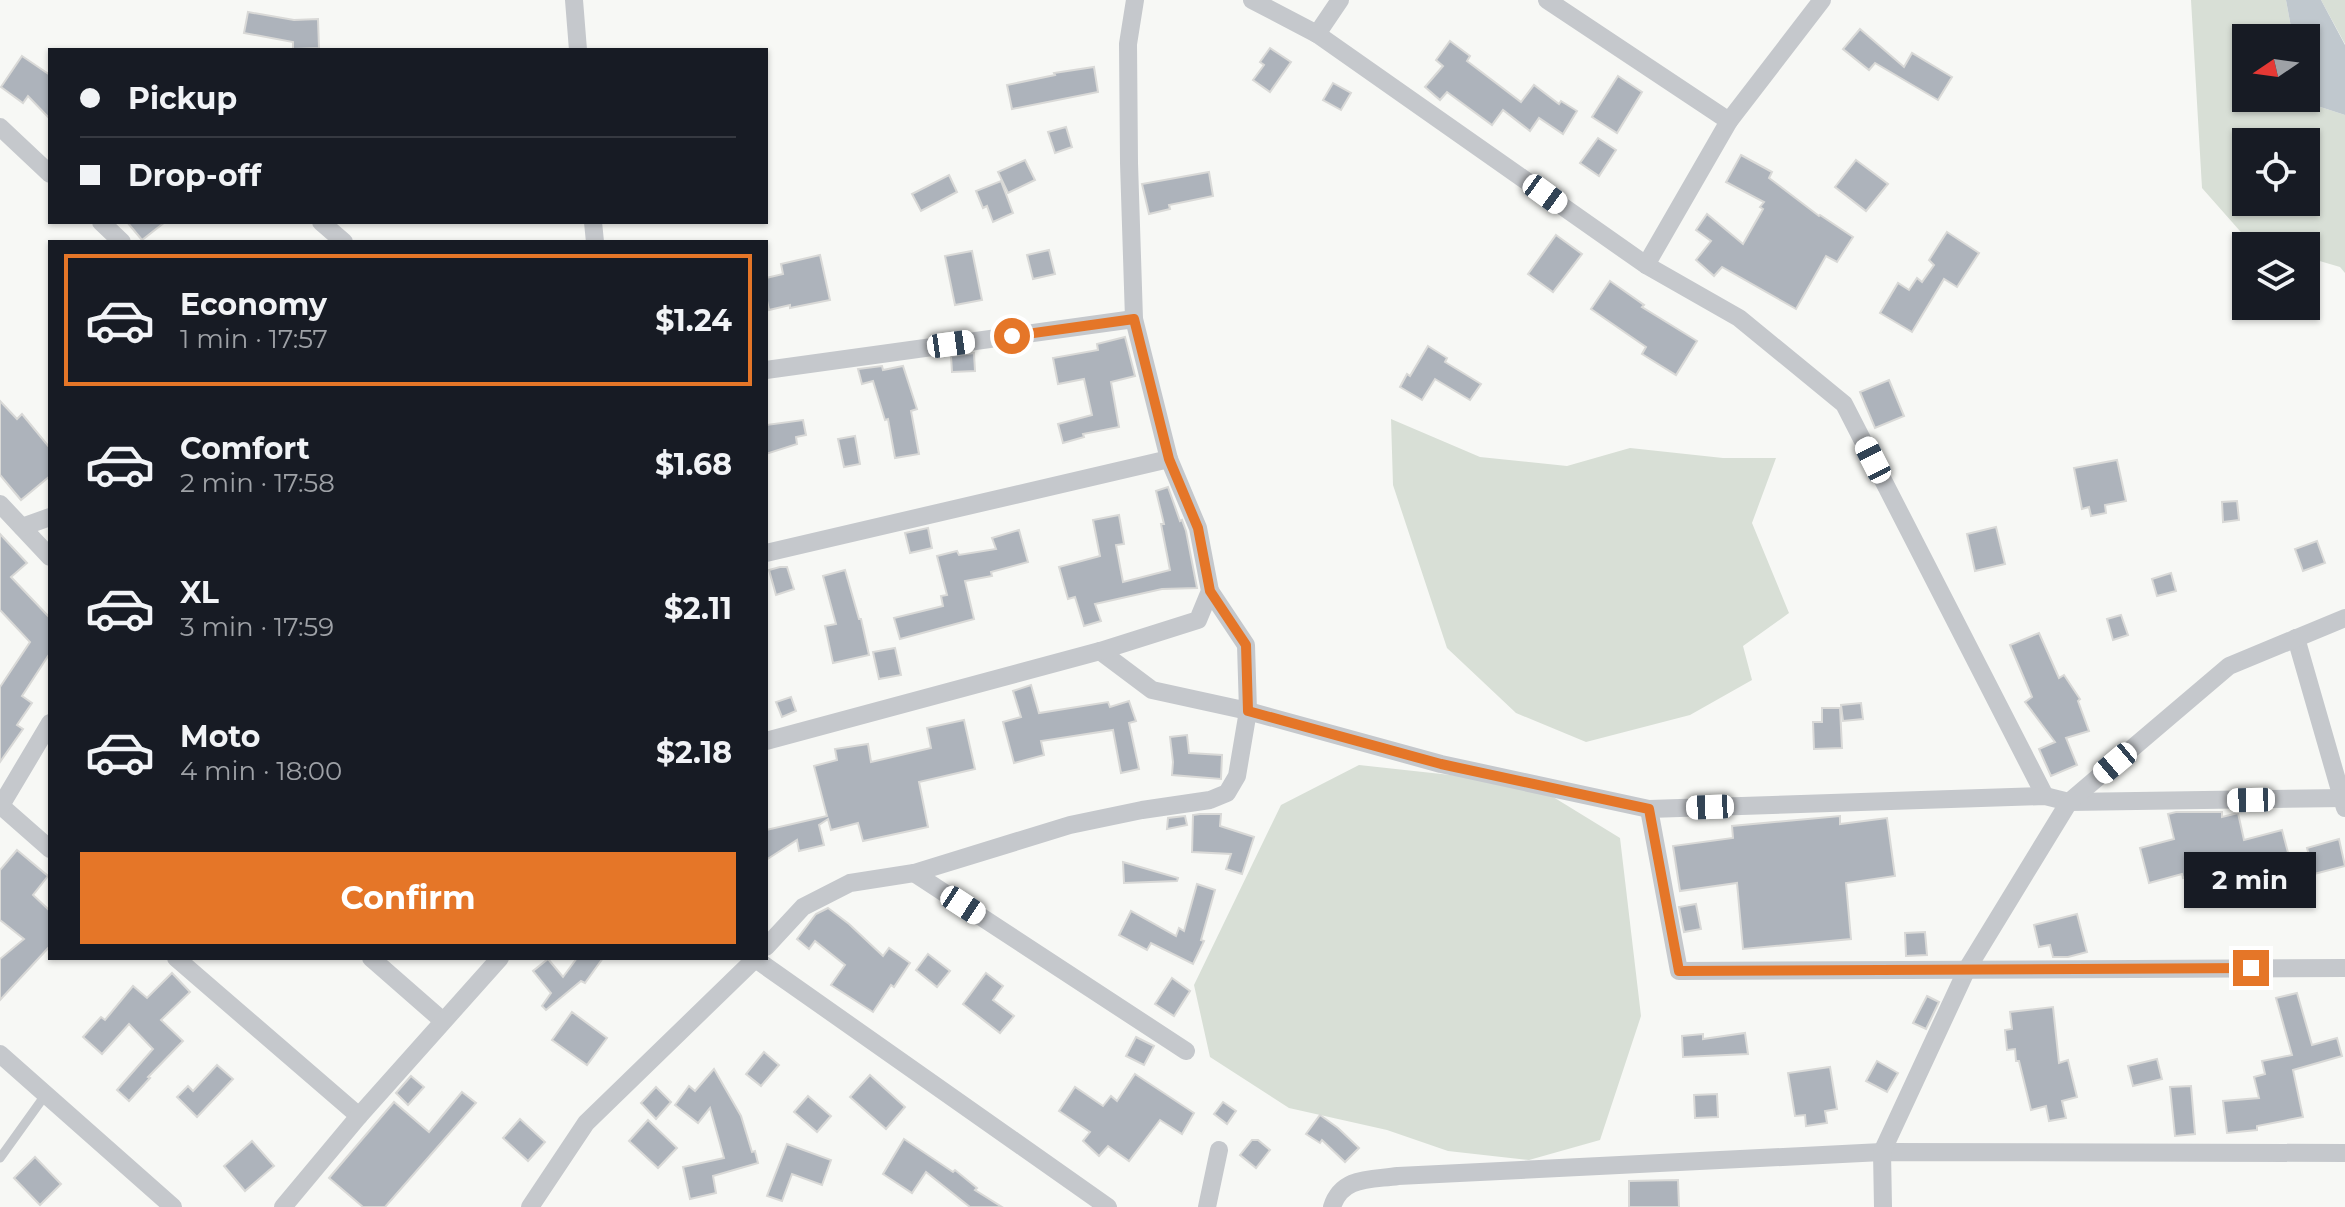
<!DOCTYPE html>
<html lang="en">
<head>
<meta charset="utf-8">
<style>
	:root { --surface:#171b24; --page:#242831; --text:#f1f3f6; --muted:#9ea1a6; --line:#363941; --accent:#e57628 }
	body { margin:0; font-family:Montserrat,sans-serif; background:var(--page); color:var(--text); height:100vh; display:flex; flex-direction:column; font-size:30px; white-space:nowrap }
	* { box-sizing:border-box; margin:0 }
	p { font-size:26px; color:var(--muted) }
	.icon { flex:none; width:44px; height:44px; fill:none; stroke:currentColor; stroke-width:2; stroke-linecap:round; stroke-linejoin:round }
	.map { position:relative; flex:1; overflow:hidden }
	.drawer { position:absolute; left:48px; top:240px; width:720px; height:720px; display:flex; flex-direction:column; background:var(--surface); border-radius:0px; box-shadow:0 2px 6px #0004 }
	.drawer>* { flex:none }
	.top-card { position:absolute; left:48px; top:48px; width:720px; height:176px; border-radius:0px; box-shadow:0 2px 6px #0004; display:grid; align-content:center; height:176px; padding:0 32px; background:var(--surface) }
	.needle { width:52px; rotate:257deg }
	.tools { position:absolute; left:2232px; top:24px; display:grid; gap:16px }
	.tools a { display:grid; place-items:center; width:88px; height:88px; border-radius:0px; background:var(--surface); box-shadow:0 2px 6px #0004; font-size:40px }
	.end { position:absolute; width:36px; height:36px; margin:-18px; border:10px solid #e57628; background:#fff; box-shadow:0 0 0 4px #fff }
	.from { border-radius:50% }
	.bubble { position:absolute; height:56px; border-radius:0px; background:var(--surface); box-shadow:0 2px 6px #0004; font-size:26px; font-weight:700; line-height:56px; text-align:center }
	.car { position:absolute; width:24px; height:48px; margin:-24px -12px; border-radius:10px; box-shadow:0 0 6px 2px #0007; background:linear-gradient(#fff 24%,#345 0 40%,#fff 0 76%,#345 0 86%,#fff 0) }
	.top-card b { display:flex; align-items:center; gap:28px; height:76px; font-size:30px }
	.top-card b+b { border-top:2px solid var(--line) }
	.top-card i { width:20px; height:20px; background:var(--text) }
	ul { padding:14px 0 0; list-style:none }
	li { display:flex; align-items:center; gap:24px; height:132px; margin:0 16px 12px; padding:0 16px; border:4px solid transparent; border-radius:0px }
	li div { flex:1 }
	li b { display:block; font-size:30px }
	li em { font-style:normal; font-weight:700 }
	li.on { border-color:var(--accent) }
	li>.icon { width:72px; height:72px; stroke-width:1.5 }
	.cta { display:flex; gap:16px; margin-top:auto; padding:16px 32px }
	.cta a { flex:1; height:92px; border-radius:0px; background:var(--accent); color:#fff; font-size:32px; font-weight:700; line-height:92px; text-align:center }
	.map>svg:first-child { display:block }
	.green { fill:#d8dfd6; fill-rule:evenodd }
	.water { fill:#c0c8ce }
	.building { fill:#adb3bb; stroke:#d9d9d7; stroke-width:2 }
	.lines { fill:none; stroke-linecap:round; stroke-linejoin:round }
	.lane { stroke:#c5c8cc; stroke-width:9 }
	.street { stroke:#c5c8cc; stroke-width:18 }
	.route { stroke:#e57628; stroke-width:10 }
</style>
</head>
<body>
<div class="map">
<svg width="2345" height="1207" viewBox="0 0 2345 1207">
	<rect width="100%" height="100%" fill="#f7f8f5"/>
	<g class="green">
		<path d="M2191,0H2286L2293,38H2246V98H2293L2345,115V273L2340,267L2306,257V246H2271L2247,239L2202,188ZM2246,142H2306V202H2246Z"/>
		<path d="M2321,0H2345V45V44Z"/>
		<path d="M1391,419L1480,457L1567,466L1630,448L1723,458H1776L1752,523L1789,613L1743,646L1752,680L1690,715L1586,742L1516,713L1447,648L1393,485Z"/>
		<path d="M1359,765L1532,784L1620,838L1641,1016L1600,1140L1529,1160L1448,1151L1387,1130L1289,1108L1210,1057L1194,985L1281,805Z"/>
	</g>
	<path class="water" d="M2286,0H2321L2345,45V115L2293,98H2306V38H2293Z"/>
	<g class="building">
		<path d="M248,12L294,20L318,19L319,48L293,49V42L244,33Z"/>
		<path d="M1860,29L1904,67L1912,53L1952,77L1938,100L1875,63L1869,70L1843,49Z"/>
		<path d="M1450,41L1470,56L1467,61L1521,102L1534,85L1559,104L1561,101L1577,111L1563,134L1539,118L1530,131L1503,110L1492,125L1447,92L1440,100L1425,87L1443,66L1436,60Z"/>
		<path d="M1270,48L1291,62L1270,92L1253,80L1264,65L1260,62Z"/>
		<path d="M22,56L50,75V119L28,96L23,103L1,87Z"/>
		<path d="M1094,67L1098,92L1012,109L1007,85L1055,75L1054,73Z"/>
		<path d="M1618,76L1642,92L1617,133L1592,117Z"/>
		<path d="M1333,83L1351,93L1341,110L1323,100Z"/>
		<path d="M1066,127L1072,147L1055,153L1048,132Z"/>
		<path d="M1598,138L1616,150L1599,176L1580,163Z"/>
		<path d="M1741,155L1772,172L1769,178L1819,216L1820,215L1853,237L1837,262L1826,256L1796,309L1722,267L1714,276L1696,260L1711,241L1696,230L1707,214L1743,244L1763,209L1760,207L1764,202L1726,182Z"/>
		<path d="M1025,160L1035,180L1008,193L998,172Z"/>
		<path d="M1856,160L1888,184L1866,211L1835,187Z"/>
		<path d="M1209,172L1213,196L1169,205L1170,209L1149,214L1142,184Z"/>
		<path d="M949,175L957,192L921,211L912,194Z"/>
		<path d="M1001,181L1013,213L993,222L987,206L983,208L976,191Z"/>
		<path d="M127,222H165L142,240Z"/>
		<path d="M1947,232L1979,253L1957,287L1944,279L1912,332L1880,313L1898,283L1909,290L1917,278L1922,282L1934,265L1929,260Z"/>
		<path d="M1556,235L1582,254L1553,292L1528,274Z"/>
		<path d="M1049,250L1055,274L1033,279L1027,255Z"/>
		<path d="M972,251L982,300L955,305L945,256Z"/>
		<path d="M820,255L830,300L790,308V305L769,310L766,296V278L783,274L781,264Z"/>
		<path d="M1610,281L1644,305L1642,307L1697,341L1676,375L1642,354L1646,347L1591,309Z"/>
		<path d="M1125,337L1135,376L1111,382L1119,427L1083,434L1084,437L1063,443L1058,424L1092,415L1084,379L1058,384L1053,358L1098,350L1097,344Z"/>
		<path d="M1428,346L1447,358L1445,362L1481,384L1470,400L1435,379L1422,400L1400,387L1407,374L1410,376Z"/>
		<path d="M974,353L975,371L952,372L951,356Z"/>
		<path d="M882,366L883,370L903,366L917,409L911,411L919,454L895,458L888,419L885,420L873,381L862,384L858,369Z"/>
		<path d="M1889,380L1904,416L1875,428L1860,392Z"/>
		<path d="M0,401L17,419L22,414L50,448V476L21,500L0,475Z"/>
		<path d="M803,420L806,435L796,437L797,444L766,454V425Z"/>
		<path d="M855,436L860,464L844,467L838,439Z"/>
		<path d="M2117,460L2126,501L2105,505L2106,513L2091,516L2089,507L2082,509L2074,468Z"/>
		<path d="M1168,487L1180,521L1182,520L1186,531L1197,588L1162,589L1095,604L1101,621L1084,626L1075,597L1068,599L1059,567L1100,556L1093,520L1119,515L1124,544L1116,545L1123,582L1170,570L1161,524H1164L1156,491Z"/>
		<path d="M2237,501L2239,520L2223,522L2222,502Z"/>
		<path d="M1996,527L2005,564L1975,571L1967,534Z"/>
		<path d="M928,528L932,548L910,553L905,533Z"/>
		<path d="M1019,530L1028,562L991,572L992,576L965,581L974,619L900,639L894,618L943,606L941,596L947,595L937,556L957,551L959,555L996,549L992,538Z"/>
		<path d="M0,534L27,563L11,577L50,618V653L22,696L32,703L17,725L23,729L0,762V687L30,642L0,610Z"/>
		<path d="M2317,541L2325,563L2303,571L2295,549Z"/>
		<path d="M780,567H787L794,589L776,595L769,570Z"/>
		<path d="M845,570L859,619H861L869,655L833,663L825,626L836,624L823,576Z"/>
		<path d="M2171,573L2176,591L2157,596L2152,579Z"/>
		<path d="M2121,615L2128,635L2113,640L2107,619Z"/>
		<path d="M2039,633L2059,678L2064,675L2080,699L2078,701L2089,731L2066,738L2077,765L2051,776L2039,749L2055,742L2025,702L2032,697L2010,645Z"/>
		<path d="M895,648L901,675L879,679L873,652Z"/>
		<path d="M1031,685L1039,713L1108,702L1110,707L1129,701L1136,721L1129,723L1139,769L1121,773L1113,730L1041,741L1044,755L1014,763L1003,722L1021,717L1013,691Z"/>
		<path d="M791,697L796,711L782,717L776,702Z"/>
		<path d="M1861,703L1863,719L1843,721L1841,705Z"/>
		<path d="M1822,708H1840L1842,748L1814,749L1813,722H1822Z"/>
		<path d="M964,720L975,769L919,782L928,827L863,841L858,823L831,830L828,819L819,825L824,845L799,851L797,840L766,860V830L827,816L814,766L837,760L835,749L868,744L871,762L931,748L927,728Z"/>
		<path d="M1187,735L1189,753L1222,755L1221,779L1172,775L1173,762L1170,737Z"/>
		<path d="M2176,812H2222V817L2238,813L2244,840L2282,830L2291,864L2258,873L2254,860L2183,878L2182,874L2149,883L2140,848L2174,839L2168,814Z"/>
		<path d="M1200,814H1221L1220,826L1254,837L1242,874L1226,869L1231,854L1192,852L1193,815Z"/>
		<path d="M1185,816L1187,825L1167,829L1168,818Z"/>
		<path d="M1840,816V824L1887,818L1895,876L1846,883L1851,939L1743,949L1737,883L1680,891L1673,846L1733,838L1732,826Z"/>
		<path d="M2339,839L2345,866L2314,874L2307,848Z"/>
		<path d="M17,850L48,876L33,895L50,911V946L0,1000V959L24,939L0,920V870Z"/>
		<path d="M1123,862L1178,878L1177,881L1124,883Z"/>
		<path d="M1197,884L1215,890L1201,940L1204,941L1193,964L1151,943L1147,950L1119,935L1131,911L1176,936L1179,928L1184,931Z"/>
		<path d="M1696,904L1701,929L1684,932L1679,907Z"/>
		<path d="M828,908L849,924L883,956L889,948L910,963L894,987L891,985L873,1012L831,985L845,965L815,941L809,949L797,939L816,914Z"/>
		<path d="M2077,914L2087,952L2068,957H2053L2050,945L2039,947L2034,925Z"/>
		<path d="M1925,932L1927,955L1906,956L1905,933Z"/>
		<path d="M928,954L950,971L937,987L916,970Z"/>
		<path d="M577,958H603L585,983L581,981L546,1010L542,1006L551,993L533,971L548,959L563,977Z"/>
		<path d="M172,973L190,992L161,1020L183,1041L148,1077L150,1078L129,1101L117,1090L153,1049L129,1024L102,1054L83,1037L101,1017L105,1020L133,986L147,998Z"/>
		<path d="M986,973L1003,986L993,1000L1014,1016L1000,1033L963,1004Z"/>
		<path d="M1172,978L1190,991L1174,1016L1155,1004Z"/>
		<path d="M2297,993L2312,1045L2337,1038L2342,1056L2293,1070L2303,1117L2257,1126V1130L2227,1133L2223,1101L2259,1098L2254,1077L2265,1074L2262,1061L2292,1055L2276,998Z"/>
		<path d="M1927,996L1939,1002L1926,1029L1913,1023Z"/>
		<path d="M2053,1007L2059,1063L2068,1060L2077,1097L2062,1101L2066,1118L2049,1121L2046,1106L2031,1110L2019,1061H2016L2015,1049L2007,1050L2005,1030L2012,1029L2010,1012Z"/>
		<path d="M572,1012L607,1038L587,1065L552,1040Z"/>
		<path d="M1745,1033L1748,1054L1683,1057L1682,1036L1703,1034V1039Z"/>
		<path d="M1136,1037L1154,1046L1144,1065L1126,1056Z"/>
		<path d="M764,1052L779,1065L761,1086L746,1074Z"/>
		<path d="M2157,1059L2162,1079L2133,1086L2128,1066Z"/>
		<path d="M1877,1061L1898,1073L1887,1092L1866,1081Z"/>
		<path d="M217,1065L233,1079L197,1117L177,1097L188,1086L193,1091Z"/>
		<path d="M1830,1067L1837,1109L1825,1111L1827,1123L1806,1126L1805,1115L1795,1116L1788,1073Z"/>
		<path d="M714,1069L741,1116L752,1152L755,1151L758,1163L713,1176L716,1193L690,1199L683,1167L724,1158L710,1108L698,1123L675,1105L689,1086L695,1091Z"/>
		<path d="M1135,1074L1194,1113L1182,1134L1160,1120L1129,1161L1108,1146L1099,1156L1083,1141L1090,1132L1059,1111L1075,1087L1103,1106L1111,1096L1117,1101Z"/>
		<path d="M870,1075L905,1107L886,1129L850,1097Z"/>
		<path d="M411,1076L424,1087L408,1105L396,1093Z"/>
		<path d="M2191,1086L2195,1134L2175,1136L2170,1087Z"/>
		<path d="M656,1087L671,1102L656,1119L641,1103Z"/>
		<path d="M462,1092L476,1103L385,1207H363L329,1178L394,1102L429,1132Z"/>
		<path d="M1717,1094L1718,1117L1695,1118L1694,1095Z"/>
		<path d="M808,1096L831,1116L817,1132L794,1112Z"/>
		<path d="M1223,1102L1236,1111L1227,1124L1214,1114Z"/>
		<path d="M1320,1115L1338,1128L1359,1148L1345,1162L1322,1140L1320,1143L1306,1134Z"/>
		<path d="M520,1119L545,1142L528,1161L503,1138Z"/>
		<path d="M648,1120L677,1148L658,1168L629,1141Z"/>
		<path d="M904,1139L953,1172L955,1170L977,1188L975,1190L1002,1207H970L926,1172L912,1193L883,1174Z"/>
		<path d="M1252,1140H1258L1270,1150L1256,1168L1240,1155Z"/>
		<path d="M252,1141L274,1166L245,1191L224,1166Z"/>
		<path d="M787,1144L831,1160L822,1185L792,1174L782,1201L767,1196Z"/>
		<path d="M35,1157L61,1184L40,1205L14,1178Z"/>
		<path d="M1678,1180L1679,1207H1629V1181Z"/>
	</g>
	<g class="lines">
		<path class="lane" d="M0,1158L46,1094"/>
		<g class="street">
			<path d="M574,0L578,50"/>
			<path d="M1252,0L1317,34L1646,265L1739,318L1844,404L2045,796"/>
			<path d="M1547,0L1729,121"/>
			<path d="M1317,34L1340,0"/>
			<path d="M0,127L50,174"/>
			<path d="M101,222L122,242"/>
			<path d="M321,222L344,242"/>
			<path d="M593,222L595,242"/>
			<path d="M1646,265L1729,121L1822,0"/>
			<path d="M766,370L1134,319"/>
			<path d="M0,504L50,557"/>
			<path d="M22,527L50,517"/>
			<path d="M766,553L1169,459"/>
			<path d="M2296,638L2345,808"/>
			<path d="M1100,651L1152,690L1248,711L1246,645L1210,591"/>
			<path d="M766,741L1100,651L1198,620L1210,591L1198,528L1169,459L1134,319L1129,163L1128,44L1135,0"/>
			<path d="M1,806L50,849"/>
			<path d="M0,807L50,723"/>
			<path d="M1649,809L1679,971L2345,968"/>
			<path d="M914,873L1186,1051"/>
			<path d="M766,947L803,907L850,883L914,873L1070,825L1142,810L1210,800L1227,793L1237,776L1248,711L1441,764L1649,809L2045,796L2069,802L2345,798"/>
			<path d="M176,958L359,1116"/>
			<path d="M371,958L443,1021"/>
			<path d="M754,958L1108,1207"/>
			<path d="M0,1054L173,1207"/>
			<path d="M283,1207L359,1116L500,958"/>
			<path d="M530,1207L586,1123L756,958"/>
			<path d="M1207,1207L1219,1150"/>
			<path d="M1332,1207C1342,1176 1371,1180 1398,1176L1882,1152L2345,1153"/>
			<path d="M1883,1207L1882,1152L1967,969L2069,802L2229,666L2345,618"/>
		</g>
	</g>
	<g class="lines">
		<path class="route" d="M1012,336L1134,319L1169,459L1198,528L1210,591L1246,645L1248,711L1441,764L1649,809L1679,971L2251,968"/>
	</g>
</svg>
<div class="tools">
<a><svg class="needle" viewBox="-14 -14 28 28"><path d="M0-13l5 13h-10z" fill="#e53935"/><path d="M0 13l5-13h-10z" fill="#9ea1a6"/></svg></a>
<a><svg class="icon" aria-label="locate" viewBox="0 0 24 24"><circle cx="12" cy="12" r="6"/><path d="M12 2v4M12 18v4M2 12h4M18 12h4"/></svg></a>
<a><svg class="icon" aria-label="layers" viewBox="0 0 24 24"><path d="M12 4l9 5-9 5-9-5zM3 14l9 5 9-5"/></svg></a>
</div>
<i class="end from" style="left:1012px;top:336px"></i>
<i class="end" style="left:2251px;top:968px"></i>
<div class="bubble" style="left:2184px;top:852px;width:132px">2 min</div>
<i class="car" style="left:1545px;top:194px;rotate:126deg"></i>
<i class="car" style="left:951px;top:344px;rotate:82deg"></i>
<i class="car" style="left:1873px;top:460px;rotate:333deg"></i>
<i class="car" style="left:2115px;top:763px;rotate:230deg"></i>
<i class="car" style="left:2251px;top:800px;rotate:269deg"></i>
<i class="car" style="left:1710px;top:807px;rotate:268deg"></i>
<i class="car" style="left:963px;top:905px;rotate:123deg"></i>
<div class="top-card">
<b><i class="from"></i>Pickup</b>
<b><i></i>Drop-off</b>
</div>
<section class="drawer">
<ul>
<li class="on"><svg class="icon" aria-label="car" viewBox="0 0 24 24"><path d="M5 17H2v-5l4-1 3-4h7l3 4 3 1v5h-3M9 17h6M6 11h13"/><circle cx="7" cy="17" r="2"/><circle cx="17" cy="17" r="2"/></svg><div><b>Economy</b><p>1 min · 17:57</p></div><em>$1.24</em></li>
<li><svg class="icon" aria-label="car" viewBox="0 0 24 24"><path d="M5 17H2v-5l4-1 3-4h7l3 4 3 1v5h-3M9 17h6M6 11h13"/><circle cx="7" cy="17" r="2"/><circle cx="17" cy="17" r="2"/></svg><div><b>Comfort</b><p>2 min · 17:58</p></div><em>$1.68</em></li>
<li><svg class="icon" aria-label="car" viewBox="0 0 24 24"><path d="M5 17H2v-5l4-1 3-4h7l3 4 3 1v5h-3M9 17h6M6 11h13"/><circle cx="7" cy="17" r="2"/><circle cx="17" cy="17" r="2"/></svg><div><b>XL</b><p>3 min · 17:59</p></div><em>$2.11</em></li>
<li><svg class="icon" aria-label="car" viewBox="0 0 24 24"><path d="M5 17H2v-5l4-1 3-4h7l3 4 3 1v5h-3M9 17h6M6 11h13"/><circle cx="7" cy="17" r="2"/><circle cx="17" cy="17" r="2"/></svg><div><b>Moto</b><p>4 min · 18:00</p></div><em>$2.18</em></li>
</ul>
<div class="cta"><a>Confirm</a></div>
</section>
</div>
</body>
</html>
